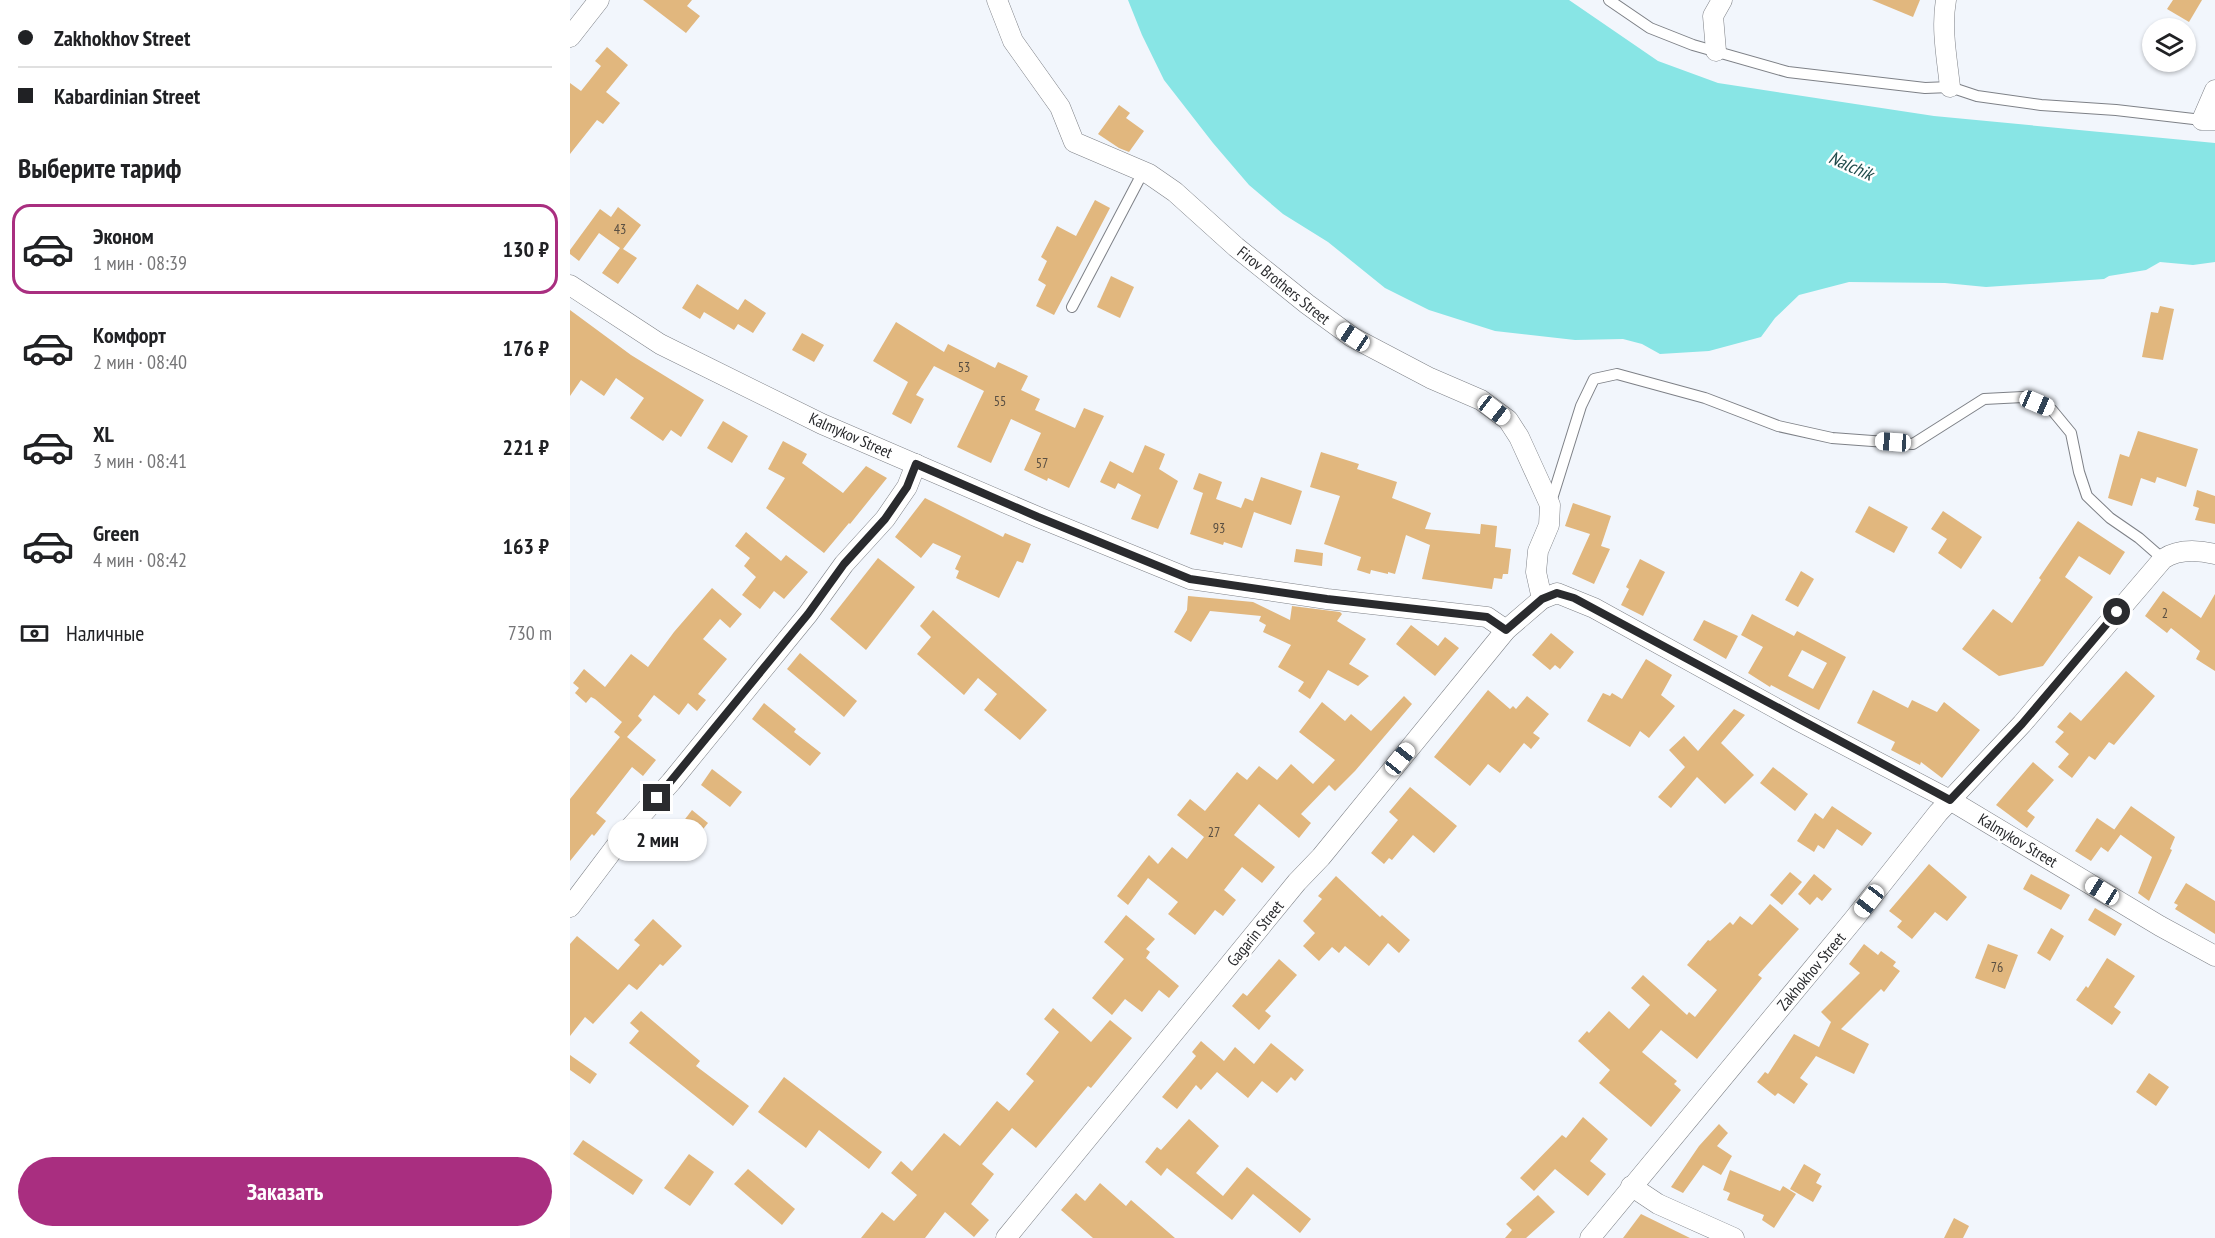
<!DOCTYPE html>
<html lang="ru">
<head>
<meta charset="utf-8">
<style>
	:root { --surface:#fff; --page:#f6f6f6; --text:#202124; --muted:#757577; --line:#e0e0e0; --accent:#a92e80 }
	body { margin:0; font-family:"PT Sans Narrow",sans-serif; background:var(--page); color:var(--text); height:100vh; display:flex; flex-direction:column; font-size:22px; white-space:nowrap }
	* { box-sizing:border-box; margin:0 }
	p { font-size:20px; color:var(--muted) }
	.icon { flex:none; width:33px; height:33px; fill:none; stroke:currentColor; stroke-width:2; stroke-linecap:round; stroke-linejoin:round }
	.map { position:relative; flex:1; overflow:hidden }
	.side { display:flex; flex-direction:column; background:var(--surface); width:570px }
	.side>* { flex:none }
	.top-card { display:grid; align-content:center; height:132px; padding:0 18px; background:var(--surface) }
	.controls { position:absolute; left:1572px; top:18px; display:grid; gap:12px }
	.controls a { display:grid; place-items:center; width:54px; height:54px; border-radius:50%; background:var(--surface); box-shadow:0 2px 4px #0004; font-size:30px }
	.end { position:absolute; width:27px; height:27px; margin:-14px; border:8px solid #2a2b2e; background:#fff; box-shadow:0 0 0 3px #fff }
	.from { border-radius:50% }
	.bubble { position:absolute; height:42px; border-radius:21px; background:var(--surface); box-shadow:0 2px 4px #0004; font-size:20px; font-weight:800; line-height:42px; text-align:center }
	.car { position:absolute; width:18px; height:36px; margin:-18px -9px; border-radius:8px; box-shadow:0 0 4px 2px #0007; background:linear-gradient(#fff 24%,#345 0 40%,#fff 0 76%,#345 0 86%,#fff 0) }
	.top-card b { display:flex; align-items:center; gap:21px; height:57px; font-size:22px }
	.top-card b+b { border-top:2px solid var(--line) }
	.top-card i { width:15px; height:15px; background:var(--text) }
	ul { padding:0; list-style:none }
	li { display:flex; align-items:center; gap:18px; height:90px; margin:0 12px 9px; padding:0 6px; border:3px solid transparent; border-radius:18px }
	li div { flex:1 }
	li b { display:block; font-size:22px }
	li em { font-style:normal; font-weight:800 }
	li.selected { border-color:var(--accent) }
	li>.icon { width:54px; height:54px; stroke-width:1.5 }
	h2 { padding:0 18px; font-size:27px; line-height:72px }
	.pay { display:flex; align-items:center; gap:15px; height:66px; padding:0 18px; font-size:22px }
	.pay p { margin-inline-start:auto }
	.action { display:flex; gap:12px; margin-top:auto; padding:12px 18px }
	.action a { flex:1; height:69px; border-radius:36px; background:var(--accent); color:#fff; font-size:24px; font-weight:800; line-height:69px; text-align:center }
	main { display:flex; flex:1; min-height:0 }
	.map>svg:first-child { display:block }
	.water { fill:#88e5e5 }
	.building { fill:#e1b77e; fill-rule:evenodd }
	.lines { fill:none; stroke-linecap:round; stroke-linejoin:round }
	.service-casing { stroke:#7e8187; stroke-width:12 }
	.minor-casing { stroke:#7e8187; stroke-width:21 }
	.service { stroke:#fff; stroke-width:10 }
	.minor { stroke:#fff; stroke-width:20 }
	.route { stroke:#2a2b2e; stroke-width:8 }
	.labels { text-anchor:middle; stroke-width:5; stroke-linejoin:round; paint-order:stroke }
	.number-label { font-size:14px; fill:#584e42 }
	.street-label { font-size:16px; fill:#2a2b2e; stroke:#fff }
	.water-label { font-size:18px; font-style:italic; fill:#1f4a4a; stroke:#fff }
</style>
</head>
<body>
<main>
<section class="side">
<div class="top-card">
<b><i class="from"></i>Zakhokhov Street</b>
<b><i></i>Kabardinian Street</b>
</div>
<h2>Выберите тариф</h2>
<ul>
<li class="selected"><svg class="icon" aria-label="car" viewBox="0 0 24 24"><path d="M5 17H2v-5l4-1 3-4h7l3 4 3 1v5h-3M9 17h6M6 11h13"/><circle cx="7" cy="17" r="2"/><circle cx="17" cy="17" r="2"/></svg><div><b>Эконом</b><p>1 мин · 08:39</p></div><em>130 ₽</em></li>
<li><svg class="icon" aria-label="car" viewBox="0 0 24 24"><path d="M5 17H2v-5l4-1 3-4h7l3 4 3 1v5h-3M9 17h6M6 11h13"/><circle cx="7" cy="17" r="2"/><circle cx="17" cy="17" r="2"/></svg><div><b>Комфорт</b><p>2 мин · 08:40</p></div><em>176 ₽</em></li>
<li><svg class="icon" aria-label="car" viewBox="0 0 24 24"><path d="M5 17H2v-5l4-1 3-4h7l3 4 3 1v5h-3M9 17h6M6 11h13"/><circle cx="7" cy="17" r="2"/><circle cx="17" cy="17" r="2"/></svg><div><b>XL</b><p>3 мин · 08:41</p></div><em>221 ₽</em></li>
<li><svg class="icon" aria-label="car" viewBox="0 0 24 24"><path d="M5 17H2v-5l4-1 3-4h7l3 4 3 1v5h-3M9 17h6M6 11h13"/><circle cx="7" cy="17" r="2"/><circle cx="17" cy="17" r="2"/></svg><div><b>Green</b><p>4 мин · 08:42</p></div><em>163 ₽</em></li>
</ul>
<div class="pay"><svg class="icon" aria-label="cash" viewBox="0 0 24 24"><path d="M3 7h18v10H3z"/><circle cx="12" cy="12" r="2"/></svg>Наличные<p>730 m</p></div>
<div class="action"><a>Заказать</a></div>
</section>
<div class="map">
<svg width="1645" height="1238" viewBox="0 0 1645 1238">
	<rect width="100%" height="100%" fill="#f2f6fc"/>
	<path class="water" d="M558,0H999L1088,61L1148,83L1364,116L1645,143V262L1623,265L1590,262L1576,270L1539,276L1534,279L1416,287L1375,283L1279,282L1229,295L1205,318L1191,337L1139,351L1090,354L1072,344L1053,339L1005,340L925,331L859,310L815,288L758,242L713,214L679,185L643,143L594,80L572,35Z"/>
	<g class="building">
		<path d="M73,0H122L117,6L130,16L116,33Z"/>
		<path d="M1302,0H1350L1343,17Z"/>
		<path d="M1603,0H1632L1619,22L1597,9Z"/>
		<path d="M37,47L58,65L36,92L50,103L33,124L27,120L0,154V83L11,91L31,66L25,61Z"/>
		<path d="M549,105L560,113L556,118L574,131L559,152L549,148L528,134Z"/>
		<path d="M525,200L540,208L484,315L466,306L476,285L468,280L477,261L471,257L487,226L506,236Z"/>
		<path d="M48,207L71,225L53,249L67,258L48,284L32,273L50,248L29,233L9,261L0,254V250L30,209L41,217Z"/>
		<path d="M541,276L564,287L550,318L527,307Z"/>
		<path d="M127,284L168,310L175,299L196,313L183,333L168,324L164,330L134,312L130,319L112,308Z"/>
		<path d="M1590,306L1604,309L1593,360L1572,357L1581,312L1588,313Z"/>
		<path d="M0,310L61,355L134,400L111,437L101,430L93,441L60,418L74,398L46,378L34,396L11,380L0,396Z"/>
		<path d="M326,322L374,352L378,344L425,368L428,362L458,376L451,390L470,399L465,410L505,428L514,408L534,416L499,488L478,478L477,481L454,470L471,433L441,419L421,463L387,447L414,391L364,366L346,395L354,399L341,424L322,414L338,382L303,361Z"/>
		<path d="M232,333L254,345L244,362L222,350Z"/>
		<path d="M153,421L178,436L162,463L137,448Z"/>
		<path d="M1568,431L1628,449L1616,487L1587,477L1585,483L1571,478L1562,506L1538,498L1550,454L1559,457Z"/>
		<path d="M213,441L237,454L232,463L273,493L296,466L317,478L280,524L279,523L254,553L196,508L215,478L198,469Z"/>
		<path d="M575,445L595,454L589,469L608,481L588,529L561,519L571,495L548,483L545,489L530,482L540,461L563,473Z"/>
		<path d="M751,452L789,464L787,469L827,482L822,498L861,513L855,529L910,534L911,524L927,526L925,547L941,549L938,574H933L932,579L924,578L922,589L852,579L860,545L836,535L825,574L818,572V574L801,570L800,574L787,570L791,557L754,544L770,496L740,487Z"/>
		<path d="M629,473L652,482L646,499L671,508L675,498L683,501L691,477L732,491L721,525L684,512L672,548L654,542L653,545L620,534L633,493L623,489Z"/>
		<path d="M1627,490L1645,496V524L1625,520L1629,508L1623,506Z"/>
		<path d="M355,498L433,537L435,533L461,544L453,563L447,561L429,598L386,578L389,571L385,569L391,556L363,543L351,558L325,537Z"/>
		<path d="M1003,503L1041,516L1031,546L1040,549L1024,584L1002,574L1020,534L995,526Z"/>
		<path d="M1299,506L1338,527L1324,553L1285,532Z"/>
		<path d="M1373,511L1412,537L1391,569L1368,553L1377,539L1361,529Z"/>
		<path d="M1508,521L1555,552L1540,575L1509,556L1495,577L1523,597L1473,666L1429,676L1392,649L1423,609L1442,623L1471,580L1469,578Z"/>
		<path d="M176,532L211,561L216,555L238,572L214,599L204,591L190,609L172,595L186,577L174,566L180,558L165,546Z"/>
		<path d="M726,549L753,553L752,566L724,562Z"/>
		<path d="M308,558L345,587L296,650L260,619Z"/>
		<path d="M1070,559L1095,572L1073,616L1051,605L1059,589L1056,587Z"/>
		<path d="M1231,571L1244,579L1228,607L1215,600Z"/>
		<path d="M142,588L172,614L160,628L150,619L133,639L157,659L128,694L136,700L127,711L118,703L109,715L84,695L68,716L72,720L57,737L86,760L73,776L62,767L26,813L36,821L24,836L22,834L0,861V799L50,737L44,732L52,722L25,699L21,697L16,703L5,693L9,688L3,683L14,669L35,687L61,654L78,667L104,632Z"/>
		<path d="M1593,591L1631,618L1645,594V671L1626,659L1630,651L1601,628L1597,633L1575,616Z"/>
		<path d="M618,596L683,602L720,620L722,606L770,612L772,614L767,621L796,639L779,664L799,676L788,686L758,670L740,699L728,691L734,682L708,667L721,645L693,632L696,625L689,621L691,616L640,611L621,642L604,632L617,610Z"/>
		<path d="M363,610L477,710L450,740L414,710L427,694L408,678L394,695L347,654L361,637L350,626Z"/>
		<path d="M1182,614L1224,636L1227,631L1276,657L1249,710L1201,685L1200,687L1178,673L1193,647L1171,635ZM1232,650L1257,663L1243,689L1218,676Z"/>
		<path d="M1134,620L1168,636L1156,659L1123,640Z"/>
		<path d="M841,625L868,646L875,637L889,648L865,676L826,644Z"/>
		<path d="M981,633L1004,652L990,669L985,665L980,670L962,655Z"/>
		<path d="M230,653L287,701L274,717L217,669Z"/>
		<path d="M1076,659L1102,675L1091,695L1105,706L1079,738L1070,731L1060,747L1017,721L1033,693L1040,696L1042,693L1052,699Z"/>
		<path d="M1556,671L1585,696L1544,745L1539,742L1525,760L1519,756L1502,778L1488,767L1499,754L1485,742L1494,732L1487,727L1500,712L1511,721Z"/>
		<path d="M918,690L940,709L943,706L946,709L957,696L979,714L963,733L970,738L961,749L954,743L930,773L918,764L900,786L864,757Z"/>
		<path d="M1303,690L1338,708L1342,700L1367,712L1374,702L1410,730L1372,778L1351,762L1350,765L1321,750L1325,742L1287,723Z"/>
		<path d="M834,696L842,704L785,771L765,791L759,785L731,814L741,823L729,838L689,804L664,835L705,867L692,883L672,867L654,890L666,900L653,916L645,910L625,935L598,914L608,902L578,878L558,905L547,896L579,855L588,864L602,847L617,859L634,837L607,815L620,799L635,811L667,772L677,780L689,766L707,780L721,764L743,784L765,760L729,732L752,702L775,721L781,714L801,731Z"/>
		<path d="M194,703L226,729L224,732L251,753L240,766L182,719Z"/>
		<path d="M1164,709L1175,715L1151,743L1184,775L1155,804L1127,777L1101,808L1088,797L1115,767L1099,750L1114,736L1128,751Z"/>
		<path d="M1463,762L1484,780L1457,811L1465,817L1457,828L1426,805Z"/>
		<path d="M1203,767L1238,794L1225,811L1190,783Z"/>
		<path d="M142,769L172,792L160,807L131,785Z"/>
		<path d="M840,787L887,826L864,853L843,835L822,860L819,858L814,864L801,853L828,820L819,812Z"/>
		<path d="M1262,806L1302,833L1292,846L1267,829L1254,849L1248,845L1244,852L1227,841L1245,813L1253,819Z"/>
		<path d="M1561,806L1605,837L1600,849L1602,850L1579,901L1568,893L1582,857L1544,830Z"/>
		<path d="M122,810L138,823L125,839L109,827Z"/>
		<path d="M1527,818L1551,834L1538,852L1531,847L1521,861L1505,851Z"/>
		<path d="M1359,864L1397,897L1377,921L1365,912L1342,939L1327,927L1332,921L1319,911Z"/>
		<path d="M1220,872L1232,882L1212,905L1200,895Z"/>
		<path d="M1244,874L1262,889L1252,901L1247,897L1240,905L1228,894Z"/>
		<path d="M1461,874L1500,895L1491,910L1453,889Z"/>
		<path d="M766,876L810,917L812,915L840,940L829,953L818,943L799,966L775,946L769,953L762,947L749,961L733,946L745,933L733,921L752,899L748,896Z"/>
		<path d="M1616,883L1645,901V934L1605,909L1608,905L1604,903Z"/>
		<path d="M1200,904L1229,929L1188,975L1192,978L1127,1059L1091,1030L1072,1052L1107,1081L1104,1084L1111,1090L1081,1127L1029,1083L1040,1070L1008,1041L1017,1031L1019,1033L1039,1011L1059,1029L1080,1005L1061,988L1073,975L1117,1015L1119,1012L1125,1017L1147,990L1117,965L1138,940L1140,941L1160,922L1163,925L1170,916L1182,925Z"/>
		<path d="M1525,908L1552,924L1545,936L1518,920Z"/>
		<path d="M556,915L585,939L576,949L580,952L576,958L609,986L599,998L589,990L572,1012L555,999L542,1015L522,998L554,959L534,942Z"/>
		<path d="M83,919L112,946L93,966L90,964L67,990L59,984L23,1024L15,1017L0,1036V944L7,936L48,970L70,945L64,940Z"/>
		<path d="M1481,928L1494,936L1480,961L1467,953Z"/>
		<path d="M1294,944L1308,955L1311,951L1326,962L1323,966L1330,971L1314,992L1311,989L1271,1029L1299,1044L1284,1074L1246,1056L1230,1078L1238,1084L1224,1104L1208,1093L1205,1096L1187,1082L1195,1072L1198,1074L1224,1034L1249,1047L1261,1022L1251,1012L1290,973L1279,964Z"/>
		<path d="M1418,944L1448,955L1435,989L1405,978Z"/>
		<path d="M1537,958L1565,976L1544,1007L1551,1012L1542,1025L1506,1000L1516,986L1518,988Z"/>
		<path d="M709,959L727,975L695,1011L701,1016L689,1030L662,1006L673,993L677,996Z"/>
		<path d="M483,1008L521,1042L540,1020L562,1038L521,1088L518,1086L466,1148L442,1128L412,1164L424,1174L401,1204L419,1220L404,1237L375,1212L355,1238H291L312,1212L324,1221L347,1195L321,1173L331,1161L342,1171L374,1133L390,1146L427,1101L439,1111L464,1081L456,1074L489,1032L474,1019Z"/>
		<path d="M71,1011L130,1061L126,1066L179,1106L163,1126L59,1043L69,1031L60,1023Z"/>
		<path d="M631,1041L654,1061L665,1047L684,1064L701,1043L734,1070L725,1081L721,1077L707,1093L692,1081L678,1098L647,1072L631,1090L626,1085L607,1109L592,1097L626,1056L622,1052Z"/>
		<path d="M0,1055L27,1074L20,1084L0,1070Z"/>
		<path d="M1579,1073L1599,1087L1586,1106L1566,1092Z"/>
		<path d="M214,1077L312,1152L299,1169L249,1130L236,1148L188,1112Z"/>
		<path d="M1013,1117L1038,1139L1020,1161L1036,1174L1018,1196L985,1169L964,1191L950,1178L992,1135L996,1138Z"/>
		<path d="M619,1119L649,1146L626,1173L653,1196L677,1167L741,1219L730,1233L683,1194L662,1220L597,1168L591,1176L575,1162L587,1147L591,1150Z"/>
		<path d="M1149,1124L1158,1133L1147,1146L1162,1156L1151,1175L1133,1165L1113,1193L1101,1187L1129,1146Z"/>
		<path d="M13,1140L73,1180L63,1195L3,1154Z"/>
		<path d="M119,1154L144,1172L120,1206L94,1188Z"/>
		<path d="M1234,1164L1251,1174L1246,1183L1252,1186L1243,1202L1220,1189Z"/>
		<path d="M178,1169L225,1209L212,1225L164,1184Z"/>
		<path d="M1160,1170L1210,1191L1213,1186L1226,1194L1204,1228L1192,1220L1194,1215L1157,1200L1160,1193L1153,1190Z"/>
		<path d="M530,1183L556,1206L561,1200L605,1238H523L491,1210L506,1193L515,1201Z"/>
		<path d="M968,1195L985,1212L956,1238H935L942,1230L936,1224Z"/>
		<path d="M1071,1214L1120,1238H1053Z"/>
		<path d="M1384,1218L1399,1226L1393,1238H1374Z"/>
	</g>
	<g class="lines">
		<g class="service-casing">
			<g id="service">
				<path d="M1039,0L1080,28L1123,45L1218,72L1355,88L1380,87L1407,96L1471,105L1546,110L1632,120"/>
				<path d="M502,307L573,172"/>
				<path d="M981,502L1011,406L1024,379L1047,374L1135,398L1208,426L1262,438L1343,444L1414,399L1453,397L1482,410L1501,433L1509,472L1517,496L1540,518L1569,538L1593,559"/>
			</g>
		</g>
		<g class="minor-casing">
			<g id="minor">
				<path d="M427,0L443,41L490,107L504,142L579,174L605,192L666,247L737,304L782,337L860,378L911,400L938,420L949,437L980,505L979,525L968,551L966,572L972,599"/>
				<path d="M1376,0C1371,28 1377,59 1380,87"/>
				<path d="M0,37L29,0"/>
				<path d="M1146,51L1143,16L1152,0"/>
				<path d="M1645,90L1632,120H1645"/>
				<path d="M0,285L90,344L252,424L468,517L620,579L757,599L917,617L936,630"/>
				<path d="M0,907L58,830L101,782L238,614L274,564L315,519L337,487L346,464"/>
				<path d="M1061,1186L1088,1204L1164,1238"/>
				<path d="M436,1238L727,882L751,857L936,630L972,599L987,593L1024,608L1229,721L1380,800L1590,926L1645,956"/>
				<path d="M1020,1238L1284,919L1368,813L1452,724L1593,559C1608,549 1628,550 1645,554"/>
			</g>
		</g>
		<use href="#service" class="service"/>
		<use href="#minor" class="minor"/>
	</g>
	<g class="lines">
		<path class="route" d="M87,798L238,614L274,564L315,519L337,487L346,464L468,517L620,579L757,599L917,617L936,630L972,599L987,593L1004,598L1380,800L1452,724L1547,612"/>
	</g>
	<g class="labels">
		<g class="number-label">
			<text x="50" y="234">43</text>
			<text x="394" y="372">53</text>
			<text x="430" y="406">55</text>
			<text x="472" y="468">57</text>
			<text x="649" y="533">93</text>
			<text x="1595" y="618">2</text>
			<text x="644" y="837">27</text>
			<text x="1427" y="972">76</text>
		</g>
		<g class="street-label">
			<text transform="translate(714 285) rotate(39)" y="6">Firov Brothers Street</text>
			<text transform="translate(281 435) rotate(24)" y="6">Kalmykov Street</text>
			<text transform="translate(1448 840) rotate(31)" y="6">Kalmykov Street</text>
			<text transform="translate(685 933) rotate(-51)" y="6">Gagarin Street</text>
			<text transform="translate(1241 971) rotate(-50)" y="6">Zakhokhov Street</text>
		</g>
		<g class="water-label">
			<text transform="translate(1281 166) rotate(24)" y="6">Nalchik</text>
		</g>
	</g>
</svg>
<div class="controls">
<a><svg class="icon" aria-label="layers" viewBox="0 0 24 24"><path d="M12 4l9 5-9 5-9-5zM3 14l9 5 9-5"/></svg></a>
</div>
<i class="end from" style="left:1547px;top:612px"></i>
<i class="end" style="left:87px;top:798px"></i>
<div class="bubble" style="left:38px;top:819px;width:99px">2 мин</div>
<i class="car" style="left:783px;top:337px;rotate:304deg"></i>
<i class="car" style="left:1467px;top:403px;rotate:113deg"></i>
<i class="car" style="left:924px;top:410px;rotate:128deg"></i>
<i class="car" style="left:1323px;top:442px;rotate:274deg"></i>
<i class="car" style="left:830px;top:759px;rotate:39deg"></i>
<i class="car" style="left:1532px;top:891px;rotate:302deg"></i>
<i class="car" style="left:1299px;top:901px;rotate:218deg"></i>
</div>
</main>
</body>
</html>
